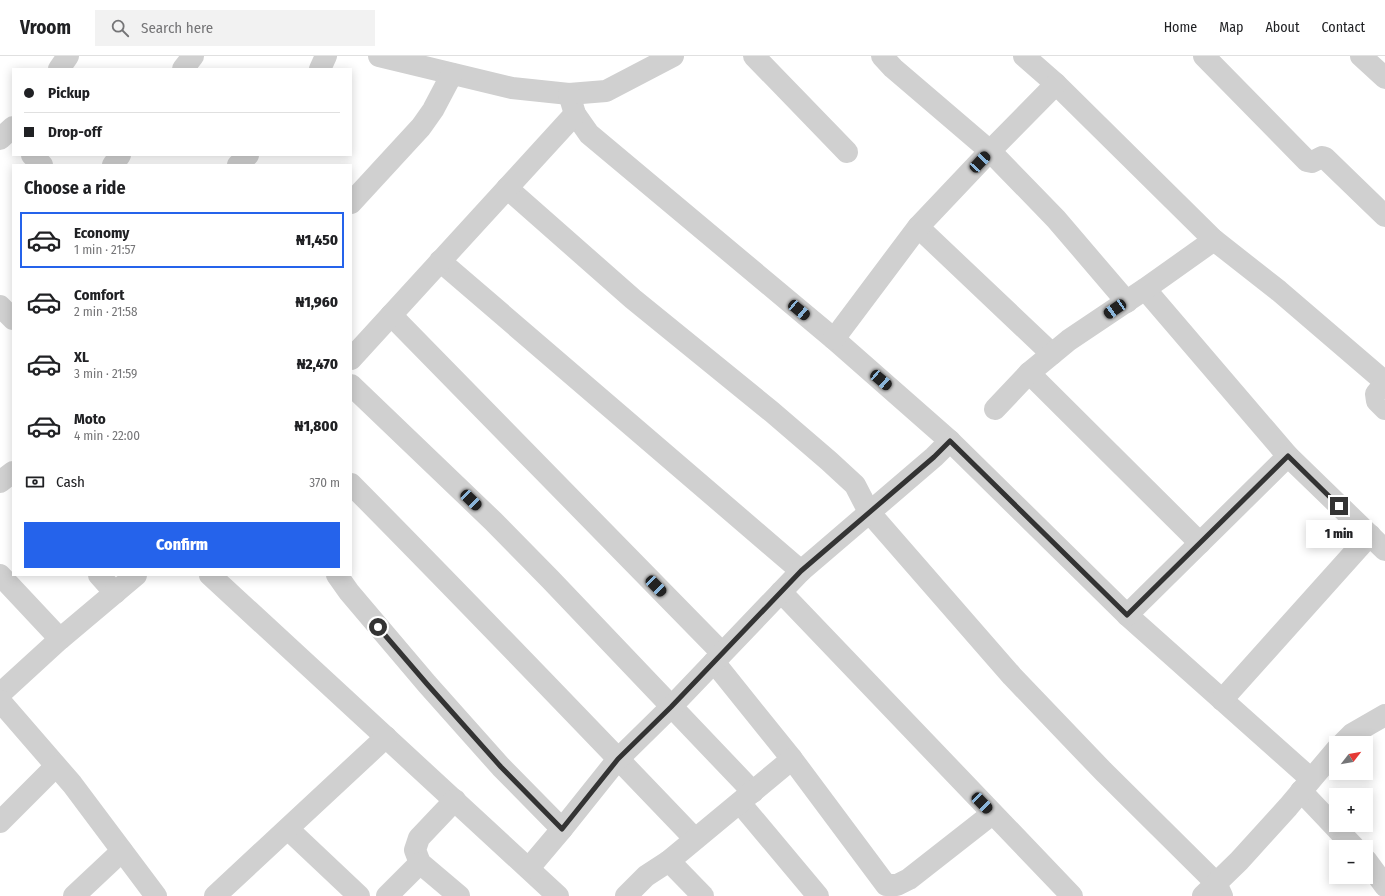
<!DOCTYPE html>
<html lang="en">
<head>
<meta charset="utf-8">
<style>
	:root { --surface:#fff; --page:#f2f2f2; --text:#202124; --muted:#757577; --line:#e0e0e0; --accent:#2563eb }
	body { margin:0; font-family:"Fira Sans Condensed",sans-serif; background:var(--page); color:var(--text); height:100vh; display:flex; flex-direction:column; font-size:15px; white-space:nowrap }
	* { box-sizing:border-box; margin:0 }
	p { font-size:13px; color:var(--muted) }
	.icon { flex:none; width:22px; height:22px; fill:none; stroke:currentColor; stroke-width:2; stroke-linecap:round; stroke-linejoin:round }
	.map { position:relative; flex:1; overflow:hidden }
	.sheet { position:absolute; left:12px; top:108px; width:340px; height:412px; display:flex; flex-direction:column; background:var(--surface); border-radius:0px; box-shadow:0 2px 10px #0003 }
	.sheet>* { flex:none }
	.banner { position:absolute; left:12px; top:12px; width:340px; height:88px; border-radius:0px; box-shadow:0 2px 10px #0003; display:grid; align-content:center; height:88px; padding:0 12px; background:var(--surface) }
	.needle { width:26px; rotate:59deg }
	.buttons { position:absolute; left:1329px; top:680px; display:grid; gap:8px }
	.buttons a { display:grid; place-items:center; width:44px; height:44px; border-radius:0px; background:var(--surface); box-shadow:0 2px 10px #0003; font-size:20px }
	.end { position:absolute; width:18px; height:18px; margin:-9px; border:5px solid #333; background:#fff; box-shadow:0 0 0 2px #fff }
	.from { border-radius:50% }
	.bubble { position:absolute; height:28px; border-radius:0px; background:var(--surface); box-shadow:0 2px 10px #0003; font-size:13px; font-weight:800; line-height:28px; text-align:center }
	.car { position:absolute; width:12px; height:24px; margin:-12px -6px; border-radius:5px; box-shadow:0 0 3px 1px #0007; background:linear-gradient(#222 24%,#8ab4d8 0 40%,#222 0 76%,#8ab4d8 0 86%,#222 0) }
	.banner b { display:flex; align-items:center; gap:14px; height:38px; font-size:15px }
	.banner b+b { border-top:1px solid var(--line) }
	.banner i { width:10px; height:10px; background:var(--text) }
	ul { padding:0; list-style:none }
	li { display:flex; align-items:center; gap:12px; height:56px; margin:0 8px 6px; padding:0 4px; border:2px solid transparent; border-radius:0px }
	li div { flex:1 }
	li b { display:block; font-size:15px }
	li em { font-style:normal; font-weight:800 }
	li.active { border-color:var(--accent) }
	li>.icon { width:36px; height:36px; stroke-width:1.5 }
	h2 { padding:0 12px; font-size:18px; line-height:48px }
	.pay { display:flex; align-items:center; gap:10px; height:44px; padding:0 12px; font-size:15px }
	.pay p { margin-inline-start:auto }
	.cta { display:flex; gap:8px; margin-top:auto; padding:8px 12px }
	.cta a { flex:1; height:46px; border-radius:0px; background:var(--accent); color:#fff; font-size:16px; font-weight:800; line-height:46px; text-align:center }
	header { display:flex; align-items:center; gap:24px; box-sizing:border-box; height:56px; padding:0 20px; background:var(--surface); border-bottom:1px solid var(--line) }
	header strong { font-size:19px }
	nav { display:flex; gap:22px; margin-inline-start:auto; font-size:14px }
	.search { width:280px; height:36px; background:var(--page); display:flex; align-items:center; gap:10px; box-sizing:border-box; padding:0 14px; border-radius:0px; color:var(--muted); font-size:15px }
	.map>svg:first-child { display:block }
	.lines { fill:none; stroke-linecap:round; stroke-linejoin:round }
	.minor { stroke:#d0d0d0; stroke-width:22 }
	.route { stroke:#333; stroke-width:5 }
</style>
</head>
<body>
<header>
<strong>Vroom</strong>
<div class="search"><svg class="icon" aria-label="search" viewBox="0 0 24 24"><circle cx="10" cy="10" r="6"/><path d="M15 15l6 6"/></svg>Search here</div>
<nav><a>Home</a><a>Map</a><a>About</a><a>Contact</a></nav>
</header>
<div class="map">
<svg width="1385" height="840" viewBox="0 0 1385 840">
	<rect width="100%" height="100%" fill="#fff"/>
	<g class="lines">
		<g class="minor">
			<path d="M379,0L512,32L569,38L606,35L673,0"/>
			<path d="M754,0L847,96"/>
			<path d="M882,0L893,12L990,95L1056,163L1127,246"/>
			<path d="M1024,0L1056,28L1214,184L1279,235L1385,326"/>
			<path d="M1204,0L1307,105L1312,106L1322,101L1325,102L1385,160"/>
			<path d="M1361,0L1385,22"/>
			<path d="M59,13L68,0"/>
			<path d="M183,13L193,0"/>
			<path d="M320,13L326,0"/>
			<path d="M569,38L575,58L589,78L834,283L950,385L1127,559L1311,723"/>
			<path d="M0,83L13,71"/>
			<path d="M32,99L42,109"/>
			<path d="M113,109L120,99"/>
			<path d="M238,109L248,99"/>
			<path d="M507,132L633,243L772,356L829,405L855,429L869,456L1012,620L1103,715L1216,827L1222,840"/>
			<path d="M351,147L421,71L433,54L452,18"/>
			<path d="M918,171L1052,298"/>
			<path d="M440,205L801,515"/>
			<path d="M1145,233L1288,400L1385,494"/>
			<path d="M0,250L13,263"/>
			<path d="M391,259L722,597"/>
			<path d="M834,283L918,171L990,95L1056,28"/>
			<path d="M351,303L575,58"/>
			<path d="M1029,317L1200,487"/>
			<path d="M1385,327L1376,338L1377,345L1385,353"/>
			<path d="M351,329L493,465L550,523L753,736"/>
			<path d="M995,353L1029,317L1069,284L1145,233L1214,184"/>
			<path d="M0,426L13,416"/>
			<path d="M351,428C467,545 581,664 695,783"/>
			<path d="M0,519L60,583"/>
			<path d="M99,519L115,537"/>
			<path d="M210,519L558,840"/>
			<path d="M337,519L349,536L427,628L501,711L562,773"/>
			<path d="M781,536L1072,840"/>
			<path d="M1127,559L1288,400"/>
			<path d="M714,606L792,703L886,829H897L909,823L992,758"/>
			<path d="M0,638L60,583L136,519"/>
			<path d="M1222,644L1370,479"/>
			<path d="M0,645L72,728L156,840"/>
			<path d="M1343,687L1352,678L1385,659"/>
			<path d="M1301,735L1354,791"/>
			<path d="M455,744L419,782L415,794L420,807L459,840"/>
			<path d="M740,747L818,840"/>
			<path d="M0,766L56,710"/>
			<path d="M288,773L359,840"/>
			<path d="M1366,804L1385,830"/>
			<path d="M669,805L703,840"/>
			<path d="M529,812L562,773L618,703L671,651L801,515L934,401L950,385"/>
			<path d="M74,840L122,795"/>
			<path d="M215,840L386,681"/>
			<path d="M387,840L420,807"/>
			<path d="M626,840L646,820L669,805L792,703"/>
			<path d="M1203,840L1239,805L1288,751L1336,694"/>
		</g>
	</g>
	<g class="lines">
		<path class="route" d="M378,571L427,628L501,711L562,773L618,703L671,651L801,515L934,401L950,385L1127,559L1288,400L1339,450"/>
	</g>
</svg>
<div class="buttons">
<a><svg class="needle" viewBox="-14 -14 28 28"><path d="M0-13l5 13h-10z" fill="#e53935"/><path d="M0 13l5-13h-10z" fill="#757577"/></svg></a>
<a>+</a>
<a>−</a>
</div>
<i class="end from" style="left:378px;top:571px"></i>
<i class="end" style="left:1339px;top:450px"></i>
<div class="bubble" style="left:1306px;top:464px;width:66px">1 min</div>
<i class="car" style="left:980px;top:106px;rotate:43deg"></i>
<i class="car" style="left:1115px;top:253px;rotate:236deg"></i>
<i class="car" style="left:799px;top:254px;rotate:130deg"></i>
<i class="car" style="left:881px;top:324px;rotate:131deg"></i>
<i class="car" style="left:471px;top:444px;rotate:134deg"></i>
<i class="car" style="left:656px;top:530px;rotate:136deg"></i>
<i class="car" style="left:982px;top:747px;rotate:136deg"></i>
<div class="banner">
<b><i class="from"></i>Pickup</b>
<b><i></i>Drop-off</b>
</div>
<section class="sheet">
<h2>Choose a ride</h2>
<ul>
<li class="active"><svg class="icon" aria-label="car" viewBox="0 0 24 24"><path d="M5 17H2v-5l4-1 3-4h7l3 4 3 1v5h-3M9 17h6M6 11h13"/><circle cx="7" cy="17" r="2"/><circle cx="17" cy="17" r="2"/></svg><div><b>Economy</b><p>1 min · 21:57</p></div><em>₦1,450</em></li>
<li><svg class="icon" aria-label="car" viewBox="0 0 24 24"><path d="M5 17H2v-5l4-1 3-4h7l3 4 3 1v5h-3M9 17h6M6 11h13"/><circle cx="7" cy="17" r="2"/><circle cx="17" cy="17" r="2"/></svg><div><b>Comfort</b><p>2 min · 21:58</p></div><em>₦1,960</em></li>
<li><svg class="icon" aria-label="car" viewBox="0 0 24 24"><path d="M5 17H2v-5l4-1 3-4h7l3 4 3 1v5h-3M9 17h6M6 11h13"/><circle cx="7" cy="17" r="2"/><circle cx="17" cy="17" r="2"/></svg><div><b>XL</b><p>3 min · 21:59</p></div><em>₦2,470</em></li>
<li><svg class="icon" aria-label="car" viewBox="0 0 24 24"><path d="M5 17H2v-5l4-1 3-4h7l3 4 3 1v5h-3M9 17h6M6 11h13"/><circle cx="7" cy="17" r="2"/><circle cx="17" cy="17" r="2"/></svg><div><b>Moto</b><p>4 min · 22:00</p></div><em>₦1,800</em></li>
</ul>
<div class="pay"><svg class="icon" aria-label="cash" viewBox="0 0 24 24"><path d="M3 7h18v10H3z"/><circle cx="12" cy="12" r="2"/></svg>Cash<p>370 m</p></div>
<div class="cta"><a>Confirm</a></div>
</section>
</div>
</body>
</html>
